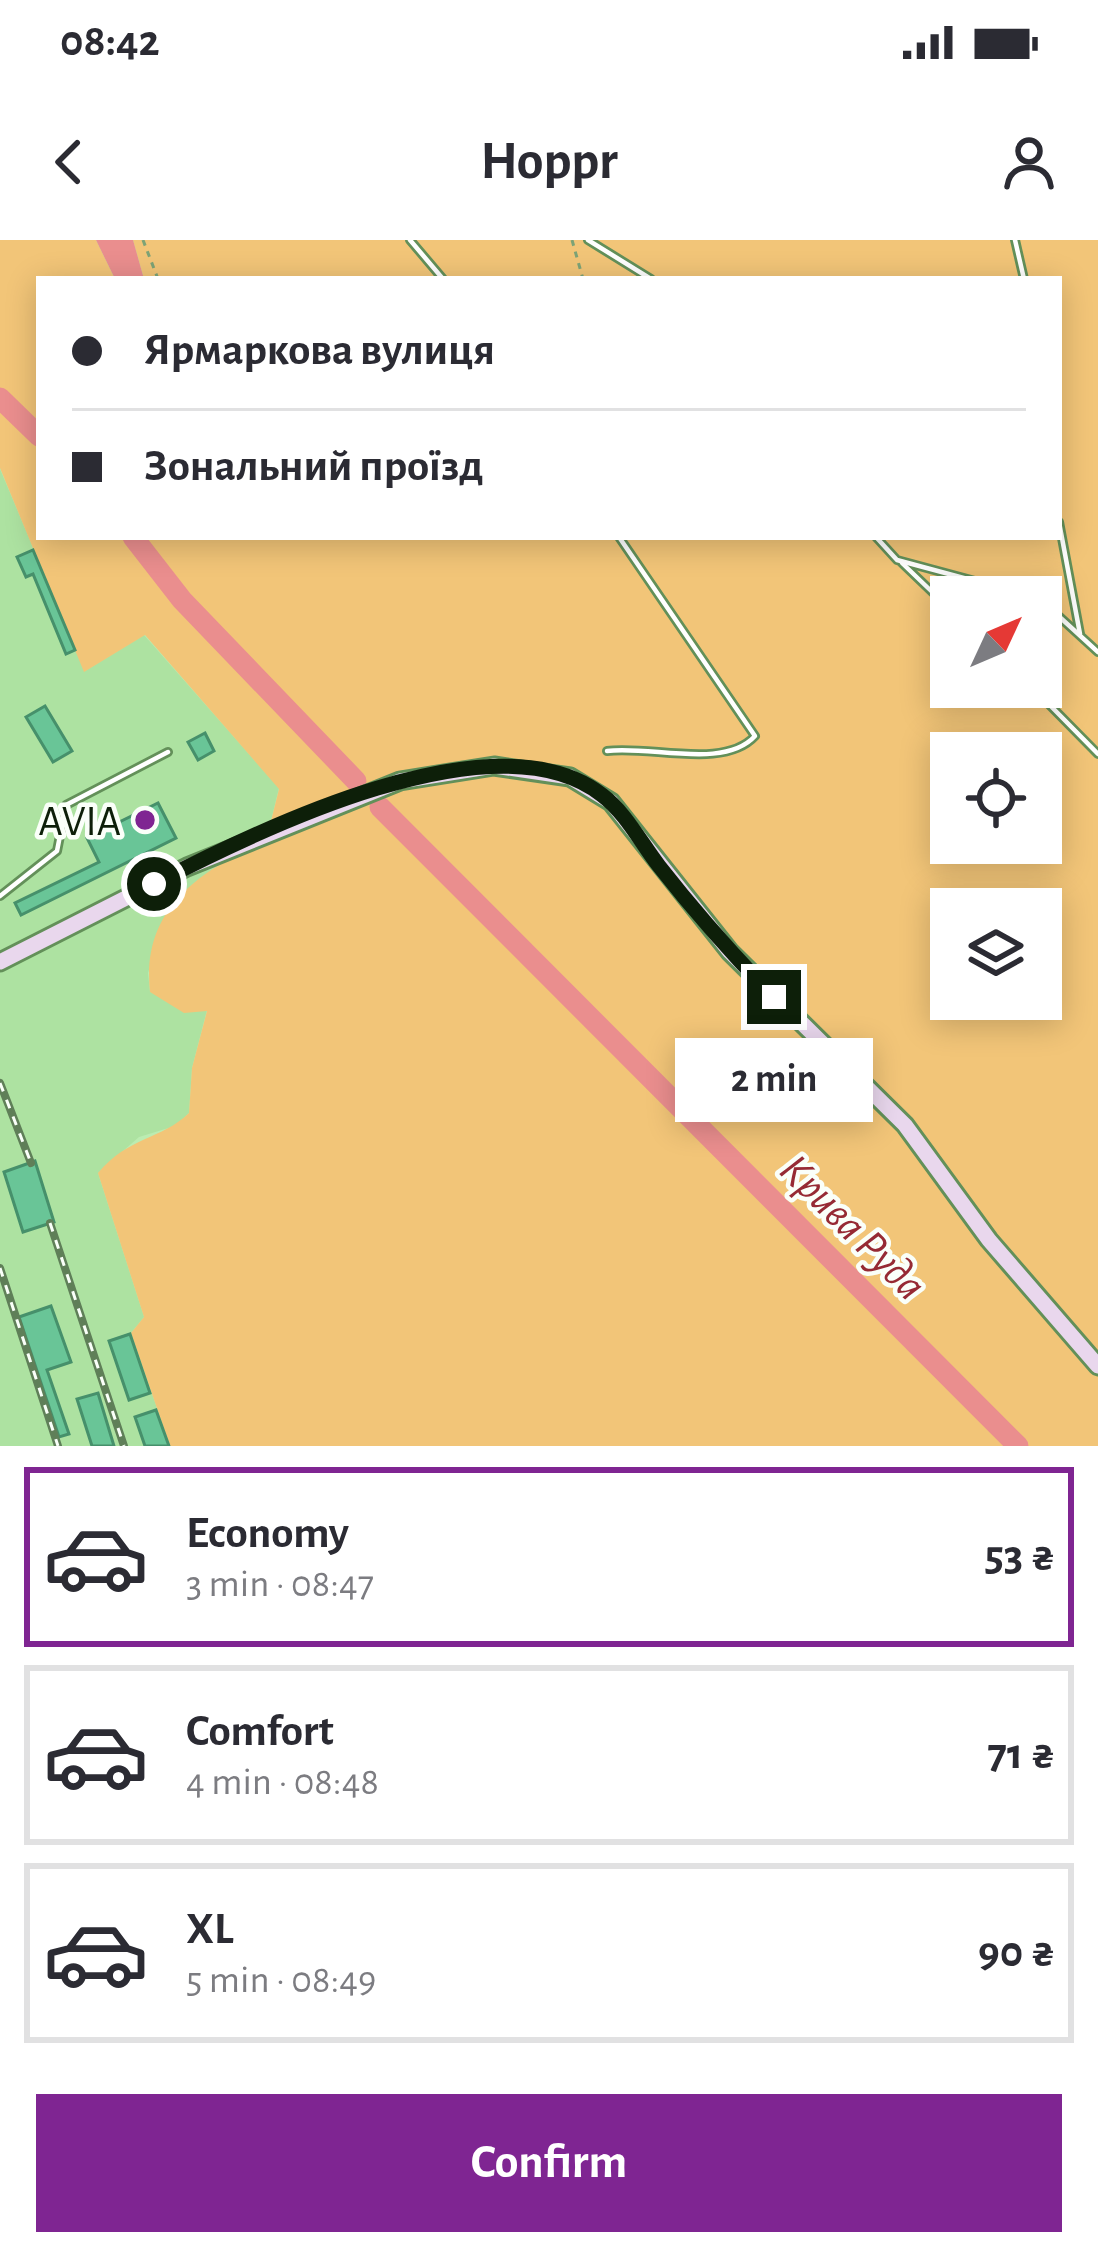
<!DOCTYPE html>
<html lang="en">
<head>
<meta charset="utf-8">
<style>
	:root { --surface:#fff; --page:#f2f2f3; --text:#2b2b33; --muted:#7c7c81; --line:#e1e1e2; --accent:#7f2592 }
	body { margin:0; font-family:"Alegreya Sans",sans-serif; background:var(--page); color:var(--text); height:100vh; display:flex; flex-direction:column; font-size:45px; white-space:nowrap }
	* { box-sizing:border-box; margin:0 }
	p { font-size:39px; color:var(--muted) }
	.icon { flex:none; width:66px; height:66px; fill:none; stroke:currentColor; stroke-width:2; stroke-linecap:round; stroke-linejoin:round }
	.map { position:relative; height:1206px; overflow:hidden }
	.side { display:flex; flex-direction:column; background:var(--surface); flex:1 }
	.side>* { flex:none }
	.hud { position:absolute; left:36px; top:36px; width:1026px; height:264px; border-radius:0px; box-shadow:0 6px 30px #0003; display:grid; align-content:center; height:264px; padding:0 36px; background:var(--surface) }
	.needle { width:78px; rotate:46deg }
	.fabs { position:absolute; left:930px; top:336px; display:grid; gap:24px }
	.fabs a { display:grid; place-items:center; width:132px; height:132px; border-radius:0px; background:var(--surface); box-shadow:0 6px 30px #0003; font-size:60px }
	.end { position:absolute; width:54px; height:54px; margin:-27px; border:15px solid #0d1f09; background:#fff; box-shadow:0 0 0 6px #fff }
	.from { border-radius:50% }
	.bubble { position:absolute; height:84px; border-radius:0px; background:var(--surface); box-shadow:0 6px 30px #0003; font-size:39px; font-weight:700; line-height:84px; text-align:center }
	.hud b { display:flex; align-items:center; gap:42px; height:114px; font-size:45px }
	.hud b+b { border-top:3px solid var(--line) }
	.hud i { width:30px; height:30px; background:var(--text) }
	ul { padding:21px 0 0; list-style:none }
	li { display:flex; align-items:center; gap:36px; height:180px; margin:0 24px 18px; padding:0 12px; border:6px solid var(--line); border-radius:0px }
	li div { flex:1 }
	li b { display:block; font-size:45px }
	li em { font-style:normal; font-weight:700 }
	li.selected { border-color:var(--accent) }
	li>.icon { width:108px; height:108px; stroke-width:1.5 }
	.cta { display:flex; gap:24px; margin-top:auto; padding:24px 36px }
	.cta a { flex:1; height:138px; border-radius:0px; background:var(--accent); color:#fff; font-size:48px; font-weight:700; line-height:138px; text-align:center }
	.status { display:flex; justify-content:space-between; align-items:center; height:84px; padding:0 60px; background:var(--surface); direction:ltr }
	.status svg { height:33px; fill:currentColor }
	header { display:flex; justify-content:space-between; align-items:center; height:156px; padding:0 36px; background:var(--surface); font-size:54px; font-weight:700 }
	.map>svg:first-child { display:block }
	.built { fill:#ade2a1 }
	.green { fill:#f2c578; fill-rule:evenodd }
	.water { fill:#ea8e8e }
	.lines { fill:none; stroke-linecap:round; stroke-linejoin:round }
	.river { stroke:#ea8e8e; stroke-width:21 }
	.building { fill:#69c597; stroke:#46906b; stroke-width:3 }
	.lane-casing { stroke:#639059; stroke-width:10 }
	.secondary-casing { stroke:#639059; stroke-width:21 }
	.path { stroke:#7da376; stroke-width:3; stroke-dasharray:6 6; stroke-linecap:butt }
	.lane { stroke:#fff; stroke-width:4.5 }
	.secondary { stroke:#e9d7ed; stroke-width:15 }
	.rail-casing { stroke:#5f7f58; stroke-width:8 }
	.rail { stroke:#fafff9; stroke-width:3; stroke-dasharray:9; stroke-linecap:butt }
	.route { stroke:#0d1f09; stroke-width:15 }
	.poi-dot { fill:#7f2592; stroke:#fafff9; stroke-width:4.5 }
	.labels { text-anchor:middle; stroke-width:9; stroke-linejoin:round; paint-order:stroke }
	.poi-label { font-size:42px; fill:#0d1f09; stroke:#fafff9; text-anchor:end }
	.water-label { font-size:45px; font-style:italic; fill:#962a34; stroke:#fafff9 }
</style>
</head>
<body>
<div class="status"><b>08:42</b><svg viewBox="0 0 49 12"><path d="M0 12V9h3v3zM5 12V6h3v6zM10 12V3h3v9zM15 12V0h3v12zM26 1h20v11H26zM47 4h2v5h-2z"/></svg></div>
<header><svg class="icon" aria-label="back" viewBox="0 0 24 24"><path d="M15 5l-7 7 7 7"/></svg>Hoppr<svg class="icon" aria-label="person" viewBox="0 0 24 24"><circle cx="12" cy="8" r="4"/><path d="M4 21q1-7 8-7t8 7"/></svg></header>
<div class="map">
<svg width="1098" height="1206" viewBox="0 0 1098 1206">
	<rect width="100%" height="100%" fill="#bbecb1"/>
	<path class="built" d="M0,229L85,431L144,395L279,548L266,601L170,662L148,733L150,752L207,770L192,828L189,873L175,886L139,897L98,933L144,1077L131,1093L170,1206H0Z"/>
	<path class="green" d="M0,0H96L115,39H39V297H1059V39H144L133,0H1098V1206H170L131,1093L144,1077L98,933C129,896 161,900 189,873L192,828L207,771L184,773L150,752C141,669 199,631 266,601L279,549L145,395L84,432L0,228ZM951,357H1041V447H951ZM951,513H1041V603H951ZM951,669H1041V759H951Z"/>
	<path class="water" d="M96,0H133L144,39H115Z"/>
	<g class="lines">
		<g class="river">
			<path d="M0,158L39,196"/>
			<path d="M133,297L182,360L356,541"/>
			<path d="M380,567L1018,1206"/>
		</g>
	</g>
	<g class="building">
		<path d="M33,310L75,410L66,414L33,334L26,337L17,317Z"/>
		<path d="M45,466L72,511L53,522L26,477Z"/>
		<path d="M205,493L214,511L198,520L188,502Z"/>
		<path d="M158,563L176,598L21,675L15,663L99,622L87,598Z"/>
		<path d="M35,921L54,982L23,992L4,932Z"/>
		<path d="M51,1066L71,1122L47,1130L69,1194L59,1197L19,1077Z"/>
		<path d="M130,1094L150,1153L129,1160L109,1101Z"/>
		<path d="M98,1153L114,1206H92L77,1159Z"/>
		<path d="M156,1170L169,1206H145L135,1177Z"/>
	</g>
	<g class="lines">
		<g class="lane-casing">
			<g id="lane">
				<path d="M410,0L443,39"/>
				<path d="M588,0L651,39"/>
				<path d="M1015,0L1024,39"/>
				<path d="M1059,282L1080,394"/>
				<path d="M876,297L897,320L1034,357"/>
				<path d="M902,323L951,370"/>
				<path d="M1041,360L1098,412"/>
				<path d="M1032,447L1098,514"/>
				<path d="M607,511C650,505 724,530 755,496L619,297"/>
				<path d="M0,656L57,611L66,565L168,512"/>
			</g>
		</g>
		<g class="secondary-casing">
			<path id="secondary" d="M0,722L187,627L400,541L494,526L570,537L611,562L730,712L905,885L989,1000L1098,1126"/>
		</g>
		<g class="path">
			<path d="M143,0L158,39"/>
			<path d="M572,0L583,39"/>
		</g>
		<use href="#lane" class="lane"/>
		<use href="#secondary" class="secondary"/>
		<g class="rail-casing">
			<g id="rail">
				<path d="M0,843L31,923"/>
				<path d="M50,983L124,1206"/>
				<path d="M0,1028L58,1206"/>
			</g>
		</g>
		<use href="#rail" class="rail"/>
	</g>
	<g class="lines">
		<path class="route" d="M154,644C258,590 496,472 602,555C626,573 641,603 659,626C695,672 733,715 774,757"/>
	</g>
	<circle class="poi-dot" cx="145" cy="580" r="12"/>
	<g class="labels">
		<g class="poi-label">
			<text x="121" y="595">AVIA</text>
		</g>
		<g class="water-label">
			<text transform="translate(854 986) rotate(45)" y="16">Крива Руда</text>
		</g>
	</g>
</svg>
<div class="fabs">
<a><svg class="needle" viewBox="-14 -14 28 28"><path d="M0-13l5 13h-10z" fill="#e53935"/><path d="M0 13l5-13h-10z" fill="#7c7c81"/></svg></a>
<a><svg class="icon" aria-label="locate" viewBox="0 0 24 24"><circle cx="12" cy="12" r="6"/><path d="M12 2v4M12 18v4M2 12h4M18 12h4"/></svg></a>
<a><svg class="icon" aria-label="layers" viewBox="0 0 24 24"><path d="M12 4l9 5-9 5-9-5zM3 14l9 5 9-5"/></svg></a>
</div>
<i class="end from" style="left:154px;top:644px"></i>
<i class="end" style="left:774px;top:757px"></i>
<div class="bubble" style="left:675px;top:798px;width:198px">2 min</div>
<div class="hud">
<b><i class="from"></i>Ярмаркова вулиця</b>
<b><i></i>Зональний проїзд</b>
</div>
</div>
<section class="side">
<ul>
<li class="selected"><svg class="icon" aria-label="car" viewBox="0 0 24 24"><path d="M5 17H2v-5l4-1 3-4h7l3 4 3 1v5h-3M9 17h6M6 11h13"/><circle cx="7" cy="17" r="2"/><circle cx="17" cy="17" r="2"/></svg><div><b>Economy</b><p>3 min · 08:47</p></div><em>53 ₴</em></li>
<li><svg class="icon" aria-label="car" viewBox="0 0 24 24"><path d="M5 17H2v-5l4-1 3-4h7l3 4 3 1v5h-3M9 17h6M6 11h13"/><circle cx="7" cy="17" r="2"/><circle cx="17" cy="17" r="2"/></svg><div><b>Comfort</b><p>4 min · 08:48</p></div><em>71 ₴</em></li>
<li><svg class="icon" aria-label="car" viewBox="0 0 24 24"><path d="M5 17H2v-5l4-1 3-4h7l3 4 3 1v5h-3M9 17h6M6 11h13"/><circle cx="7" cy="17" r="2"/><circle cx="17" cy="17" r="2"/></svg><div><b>XL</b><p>5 min · 08:49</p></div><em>90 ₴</em></li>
</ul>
<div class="cta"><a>Confirm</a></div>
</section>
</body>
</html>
